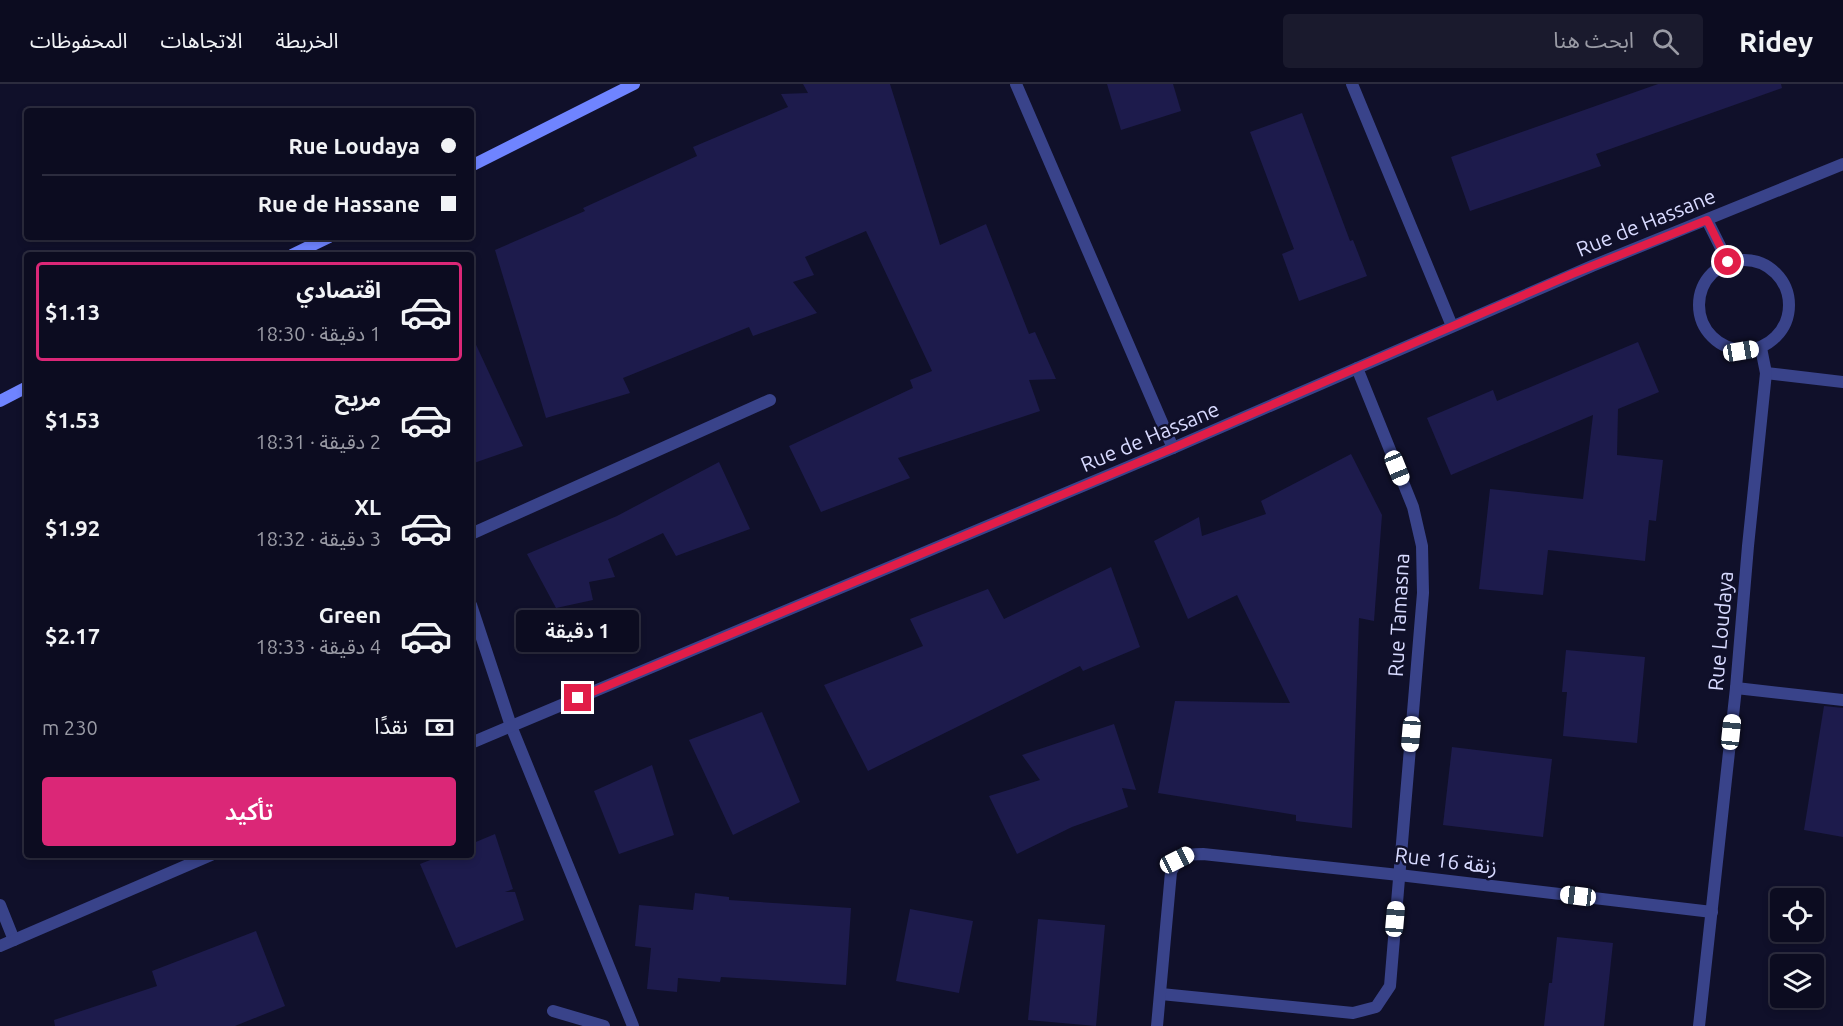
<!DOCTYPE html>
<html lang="ar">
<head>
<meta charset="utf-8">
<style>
	:root { --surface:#0c0c20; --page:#1a1a2d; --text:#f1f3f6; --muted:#9a9ba5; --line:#2c2c3e; --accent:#db2777 }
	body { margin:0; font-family:Ubuntu,"Noto Sans Arabic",sans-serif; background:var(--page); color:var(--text); direction:rtl; height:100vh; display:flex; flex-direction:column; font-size:22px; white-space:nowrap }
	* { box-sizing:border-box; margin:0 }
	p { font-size:20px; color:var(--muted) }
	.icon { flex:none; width:33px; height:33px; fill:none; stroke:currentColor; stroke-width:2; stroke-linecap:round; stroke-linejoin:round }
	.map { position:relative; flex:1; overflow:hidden; direction:ltr }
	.drawer { position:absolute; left:24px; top:168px; width:450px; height:606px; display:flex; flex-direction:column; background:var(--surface); border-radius:6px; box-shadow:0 3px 9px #0003,0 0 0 2px var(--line); direction:rtl }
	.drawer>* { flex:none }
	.hud { position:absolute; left:24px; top:24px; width:450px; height:132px; border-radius:6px; box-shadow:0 3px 9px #0003,0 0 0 2px var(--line); direction:rtl; display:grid; align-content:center; height:132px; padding:0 18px; background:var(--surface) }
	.tools { position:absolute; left:1770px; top:804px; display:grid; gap:12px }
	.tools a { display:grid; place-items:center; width:54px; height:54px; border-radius:6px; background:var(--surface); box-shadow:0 3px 9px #0003,0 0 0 2px var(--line); font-size:30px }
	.end { position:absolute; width:27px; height:27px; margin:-14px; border:8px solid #e11d48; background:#fff; box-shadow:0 0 0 3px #fff }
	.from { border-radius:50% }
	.bubble { position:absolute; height:42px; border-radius:6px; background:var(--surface); box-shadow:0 3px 9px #0003,0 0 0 2px var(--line); font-size:20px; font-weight:600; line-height:42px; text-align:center; direction:rtl }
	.car { position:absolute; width:18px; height:36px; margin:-18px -9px; border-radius:8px; box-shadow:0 0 4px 2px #0007; background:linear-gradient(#fff 24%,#345 0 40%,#fff 0 76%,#345 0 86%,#fff 0) }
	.hud b { display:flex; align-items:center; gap:21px; height:57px; font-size:22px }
	.hud b+b { border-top:2px solid var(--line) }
	.hud i { width:15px; height:15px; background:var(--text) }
	ul { padding:10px 0 0; list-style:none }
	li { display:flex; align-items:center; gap:18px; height:99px; margin:0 12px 9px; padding:0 6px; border:3px solid transparent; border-radius:6px }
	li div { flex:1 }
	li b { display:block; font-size:22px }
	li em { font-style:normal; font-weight:600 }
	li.selected { border-color:var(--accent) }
	li>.icon { width:54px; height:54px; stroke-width:1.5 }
	.pay { display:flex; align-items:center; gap:15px; height:66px; padding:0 18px; font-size:22px }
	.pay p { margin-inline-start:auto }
	.action { display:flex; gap:12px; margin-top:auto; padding:12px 18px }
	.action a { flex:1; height:69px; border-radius:6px; background:var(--accent); color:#fff; font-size:24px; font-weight:600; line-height:69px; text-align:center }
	header { display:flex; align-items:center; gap:36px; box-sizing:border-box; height:84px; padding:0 30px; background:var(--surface); border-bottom:2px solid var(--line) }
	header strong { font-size:28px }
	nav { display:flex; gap:33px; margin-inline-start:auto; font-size:21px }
	.search { width:420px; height:54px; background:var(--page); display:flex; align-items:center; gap:15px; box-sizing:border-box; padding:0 21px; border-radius:6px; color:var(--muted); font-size:22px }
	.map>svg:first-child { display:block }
	.building { fill:#1d1b4c }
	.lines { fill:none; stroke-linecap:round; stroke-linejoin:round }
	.minor { stroke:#39438a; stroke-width:12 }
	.secondary { stroke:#6f84ff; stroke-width:12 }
	.route { stroke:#e11d48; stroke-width:8 }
	.labels { text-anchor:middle; stroke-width:5; stroke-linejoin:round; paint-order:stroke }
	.street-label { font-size:21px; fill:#d8daff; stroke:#10102a }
</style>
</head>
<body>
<header>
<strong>Ridey</strong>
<div class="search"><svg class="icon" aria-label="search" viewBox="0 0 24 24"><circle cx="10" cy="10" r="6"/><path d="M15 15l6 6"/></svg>ابحث هنا</div>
<nav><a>الخريطة</a><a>الاتجاهات</a><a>المحفوظات</a></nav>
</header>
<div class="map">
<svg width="1843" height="942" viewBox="0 0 1843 942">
	<rect width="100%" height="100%" fill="#10102a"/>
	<g class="building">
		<path d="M803,0H890L940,161L986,140L1029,250L1035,248L1056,295L1029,296L1040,327L898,374L910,394L821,428L789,362L913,304L910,296L932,287L866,147L805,173L814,191L793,198L817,229L753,252L749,243L623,294L630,309L546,334L495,166L585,127L583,124L697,72L693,63L788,23L781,10L808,9Z"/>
		<path d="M1107,0H1173L1181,27L1121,46Z"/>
		<path d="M1658,0H1781L1782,4L1596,70L1601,82L1470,127L1451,73Z"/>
		<path d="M1302,29L1350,157L1353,156L1367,192L1299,217L1282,170L1294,165L1250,48Z"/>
		<path d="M471,250L523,362L471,380Z"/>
		<path d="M1638,258L1659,308L1618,325L1617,371L1663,376L1656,437L1649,436L1645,477L1548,466L1543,511L1479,505L1490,405L1583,415L1593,331L1451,391L1427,334L1493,306L1497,317Z"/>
		<path d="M1351,370L1382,431L1374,537L1359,534L1352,744L1296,737V731L1158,709L1175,617L1290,619L1237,511L1188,535L1154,457L1199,433L1202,452L1266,430L1261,417Z"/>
		<path d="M719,378L750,445L676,472L663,449L608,475L615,493L589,498L593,516L556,524L527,470L617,432Z"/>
		<path d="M1111,483L1140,563L1083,587L1080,582L868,687L824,601L923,562L910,535L988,505L1004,535Z"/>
		<path d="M1566,566L1645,573L1637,659L1563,652L1567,608H1562Z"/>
		<path d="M1824,622L1843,624V753L1804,746Z"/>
		<path d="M762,628L800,718L733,751L689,656Z"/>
		<path d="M1114,640L1136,706L1122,704L1128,723L1072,743L1017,770L989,712L1040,696L1022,671Z"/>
		<path d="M1452,663L1552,675L1543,753L1443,741Z"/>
		<path d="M652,681L674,751L619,770L594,707Z"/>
		<path d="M495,750L513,805L505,808H515L524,836L456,864L420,780L443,771H471V760Z"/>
		<path d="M695,809L729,813V816L851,824L846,901L721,893L720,898L678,894L677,908L647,905L651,864L635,862L639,821L693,826Z"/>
		<path d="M910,825L973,837L959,909L896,897Z"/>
		<path d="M1038,835L1105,841L1096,942L1028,936Z"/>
		<path d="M256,847L285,922L235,942H55L54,936L157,902L152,887Z"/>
		<path d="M1557,853L1613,859L1604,942H1544L1549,899H1552Z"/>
	</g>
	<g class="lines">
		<g class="minor">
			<path d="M1016,0L1173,364"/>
			<path d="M1352,0L1452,242"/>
			<path d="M1707,136L1728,178"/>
			<circle cx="1744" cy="221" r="45"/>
			<path d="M1766,289L1843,298"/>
			<path d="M471,450L770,316"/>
			<path d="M471,521L511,642L633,942"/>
			<path d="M1736,604L1843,616"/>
			<path d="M471,659L1173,364L1592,182L1843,80"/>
			<path d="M0,821L14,856"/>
			<path d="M0,862L211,771"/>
			<path d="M1161,910L1353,929L1376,923L1390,902L1423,509L1422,462L1413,423L1357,284"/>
			<path d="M553,927L604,942"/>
			<path d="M1157,942L1171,788C1179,771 1185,770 1203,770L1399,791L1712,828"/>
			<path d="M1699,942L1736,604L1748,462L1766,289L1761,264"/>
		</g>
		<g class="secondary">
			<path d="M471,82L634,0"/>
			<path d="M292,171L329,153"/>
			<path d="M0,317L27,303"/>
		</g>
	</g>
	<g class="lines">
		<path class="route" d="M578,614L1173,364L1572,190L1707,136L1728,178"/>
	</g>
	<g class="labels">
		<g class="street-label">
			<text transform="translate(1646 139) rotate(-22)" y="7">Rue de Hassane</text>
			<text transform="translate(1150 353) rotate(-23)" y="7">Rue de Hassane</text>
			<text transform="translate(1399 531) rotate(-87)" y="7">Rue Tamasna</text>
			<text transform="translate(1721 547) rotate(-85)" y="7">Rue Loudaya</text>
			<text transform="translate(1446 777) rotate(7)" y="7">Rue 16 زنقة</text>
		</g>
	</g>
</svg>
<div class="tools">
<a><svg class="icon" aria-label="locate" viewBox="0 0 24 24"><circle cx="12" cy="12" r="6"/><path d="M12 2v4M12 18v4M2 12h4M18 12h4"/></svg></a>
<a><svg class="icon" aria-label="layers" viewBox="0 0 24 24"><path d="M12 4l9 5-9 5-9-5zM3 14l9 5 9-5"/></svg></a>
</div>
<i class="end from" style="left:1728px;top:178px"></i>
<i class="end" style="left:578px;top:614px"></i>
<div class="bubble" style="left:516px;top:526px;width:123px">1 دقيقة</div>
<i class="car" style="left:1741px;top:267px;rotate:81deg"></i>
<i class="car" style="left:1397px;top:384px;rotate:158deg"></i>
<i class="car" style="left:1731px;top:648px;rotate:6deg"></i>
<i class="car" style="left:1411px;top:650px;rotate:185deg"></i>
<i class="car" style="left:1177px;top:776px;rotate:63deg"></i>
<i class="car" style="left:1578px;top:812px;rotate:277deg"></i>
<i class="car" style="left:1395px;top:835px;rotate:5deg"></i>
<div class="hud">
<b><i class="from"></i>Rue Loudaya</b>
<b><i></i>Rue de Hassane</b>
</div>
<section class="drawer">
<ul>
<li class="selected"><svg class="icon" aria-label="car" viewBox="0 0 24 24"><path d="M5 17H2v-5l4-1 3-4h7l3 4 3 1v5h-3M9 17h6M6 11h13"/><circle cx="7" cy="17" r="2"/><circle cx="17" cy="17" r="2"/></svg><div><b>اقتصادي</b><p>1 دقيقة · 18:30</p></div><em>$1.13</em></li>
<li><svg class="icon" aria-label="car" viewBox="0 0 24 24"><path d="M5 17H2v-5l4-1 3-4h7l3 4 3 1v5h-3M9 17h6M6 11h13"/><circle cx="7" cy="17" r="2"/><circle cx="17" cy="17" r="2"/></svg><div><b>مريح</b><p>2 دقيقة · 18:31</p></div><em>$1.53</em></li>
<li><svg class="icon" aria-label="car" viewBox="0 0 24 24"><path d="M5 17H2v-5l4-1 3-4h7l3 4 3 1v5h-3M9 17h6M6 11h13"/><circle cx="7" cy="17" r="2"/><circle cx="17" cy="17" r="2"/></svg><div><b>XL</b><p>3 دقيقة · 18:32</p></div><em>$1.92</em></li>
<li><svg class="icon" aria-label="car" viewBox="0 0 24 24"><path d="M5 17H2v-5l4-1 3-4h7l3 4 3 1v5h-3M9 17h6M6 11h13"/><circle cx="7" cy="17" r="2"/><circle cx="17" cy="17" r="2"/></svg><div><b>Green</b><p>4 دقيقة · 18:33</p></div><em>$2.17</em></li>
</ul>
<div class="pay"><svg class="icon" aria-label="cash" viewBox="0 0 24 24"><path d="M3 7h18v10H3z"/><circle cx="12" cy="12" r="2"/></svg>نقدًا<p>230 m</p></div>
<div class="action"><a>تأكيد</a></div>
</section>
</div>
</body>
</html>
